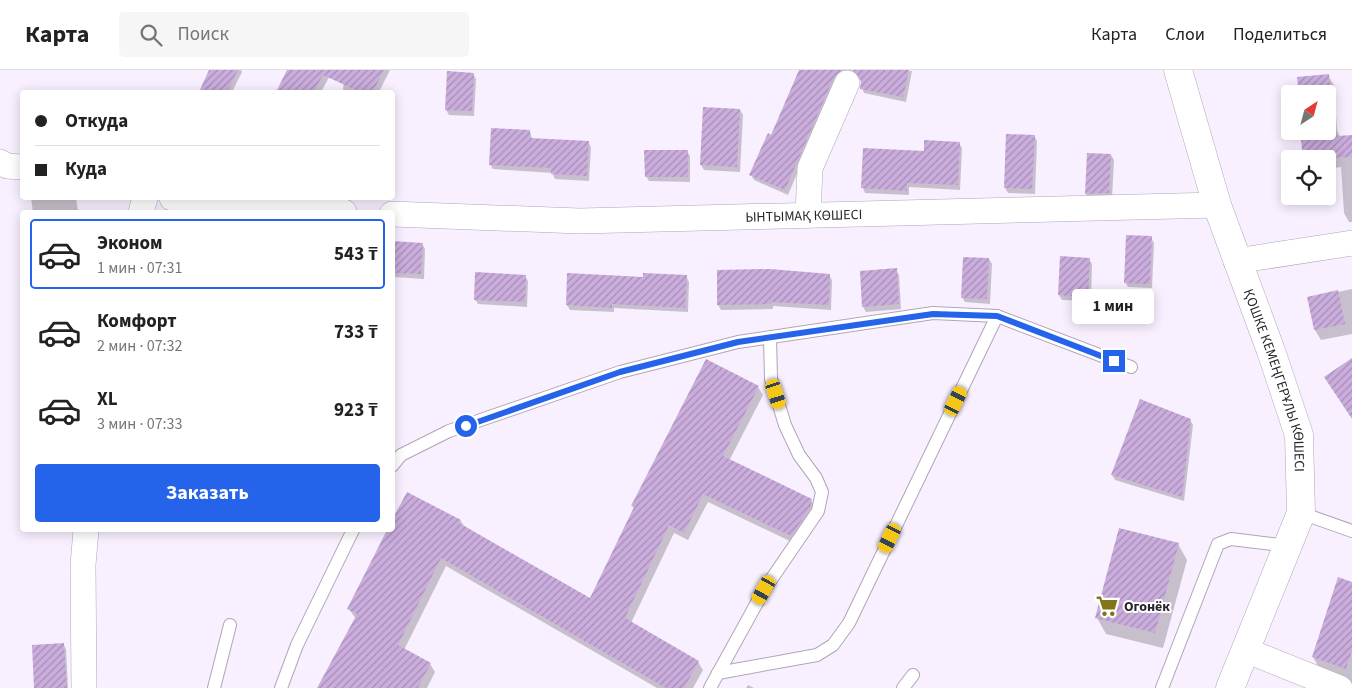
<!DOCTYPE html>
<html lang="ru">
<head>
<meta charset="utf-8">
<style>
	:root { --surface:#fff; --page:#f6f6f6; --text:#222; --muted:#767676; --line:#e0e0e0; --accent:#2563eb }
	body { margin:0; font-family:"Source Sans 3",sans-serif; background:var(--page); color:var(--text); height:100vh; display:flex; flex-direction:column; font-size:19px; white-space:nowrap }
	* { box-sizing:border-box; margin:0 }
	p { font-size:16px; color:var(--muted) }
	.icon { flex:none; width:28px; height:28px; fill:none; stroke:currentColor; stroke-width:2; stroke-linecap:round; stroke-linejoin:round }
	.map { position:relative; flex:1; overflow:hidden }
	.panel { position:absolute; left:20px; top:140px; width:375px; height:322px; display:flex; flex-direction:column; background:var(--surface); border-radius:5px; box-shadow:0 2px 12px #0003 }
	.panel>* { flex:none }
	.banner { position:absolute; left:20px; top:20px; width:375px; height:110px; border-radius:5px; box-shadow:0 2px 12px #0003; display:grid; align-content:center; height:110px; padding:0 15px; background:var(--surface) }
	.needle { width:32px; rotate:36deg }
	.buttons { position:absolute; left:1281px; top:15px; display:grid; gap:10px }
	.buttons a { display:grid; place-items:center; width:55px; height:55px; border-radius:5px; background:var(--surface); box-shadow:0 2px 12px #0003; font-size:25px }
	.end { position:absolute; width:22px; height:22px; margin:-11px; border:6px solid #2563eb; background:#fff; box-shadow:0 0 0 2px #fff }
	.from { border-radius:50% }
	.bubble { position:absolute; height:35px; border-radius:5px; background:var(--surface); box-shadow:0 2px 12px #0003; font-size:16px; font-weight:700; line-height:35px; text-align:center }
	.car { position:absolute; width:15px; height:30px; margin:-15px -8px; border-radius:6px; box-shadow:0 0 4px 1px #0007; background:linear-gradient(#f5c518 24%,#345 0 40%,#f5c518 0 76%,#345 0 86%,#f5c518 0) }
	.banner b { display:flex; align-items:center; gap:18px; height:48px; font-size:19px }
	.banner b+b { border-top:1px solid var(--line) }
	.banner i { width:12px; height:12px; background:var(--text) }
	ul { padding:9px 0 0; list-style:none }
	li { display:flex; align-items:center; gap:15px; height:70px; margin:0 10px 8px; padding:0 5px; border:2px solid transparent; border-radius:5px }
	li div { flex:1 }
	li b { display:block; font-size:19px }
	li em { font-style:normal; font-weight:700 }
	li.selected { border-color:var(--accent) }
	li>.icon { width:45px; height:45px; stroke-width:1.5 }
	.cta { display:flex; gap:10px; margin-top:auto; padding:10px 15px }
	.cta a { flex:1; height:58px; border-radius:5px; background:var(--accent); color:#fff; font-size:20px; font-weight:700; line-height:58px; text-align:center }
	header { display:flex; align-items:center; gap:30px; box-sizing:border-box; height:70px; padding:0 25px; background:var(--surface); border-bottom:1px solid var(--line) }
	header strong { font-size:24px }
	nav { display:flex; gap:28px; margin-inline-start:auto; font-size:18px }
	.search { width:350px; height:45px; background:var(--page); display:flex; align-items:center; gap:12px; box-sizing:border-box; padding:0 18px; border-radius:5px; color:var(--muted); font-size:19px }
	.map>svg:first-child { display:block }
	.shadow { fill:#0003 }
	.building { fill:url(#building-hatch) }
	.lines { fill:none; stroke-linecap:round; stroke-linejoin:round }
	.lane-casing { stroke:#b0a5b7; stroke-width:14 }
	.street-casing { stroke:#b0a5b7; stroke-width:26 }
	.secondary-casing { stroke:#b0a5b7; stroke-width:29 }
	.lane { stroke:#fff; stroke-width:12 }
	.street { stroke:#fff; stroke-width:25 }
	.secondary { stroke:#fff; stroke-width:28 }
	.route { stroke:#2563eb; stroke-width:6 }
	.labels { text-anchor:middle; stroke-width:4; stroke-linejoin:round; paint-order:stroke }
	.street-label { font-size:14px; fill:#28242b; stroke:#fff }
	.poi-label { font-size:14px; font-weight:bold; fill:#28242b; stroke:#fff; text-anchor:start }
</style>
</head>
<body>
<header>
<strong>Карта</strong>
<div class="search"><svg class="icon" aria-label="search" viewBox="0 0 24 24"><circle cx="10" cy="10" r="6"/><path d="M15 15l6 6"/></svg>Поиск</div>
<nav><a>Карта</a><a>Слои</a><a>Поделиться</a></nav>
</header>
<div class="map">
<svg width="1352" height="618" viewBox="0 0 1352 618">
	<defs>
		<pattern id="building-hatch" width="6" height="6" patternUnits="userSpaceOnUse" patternTransform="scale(1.25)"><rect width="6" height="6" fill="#caaddd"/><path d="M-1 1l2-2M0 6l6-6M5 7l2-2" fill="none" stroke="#a48db3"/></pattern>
	</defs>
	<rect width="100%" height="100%" fill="#f9f0ff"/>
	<g class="shadow">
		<path d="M211,0H241L242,2L232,22H200Z"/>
		<path d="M300,0H333L321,22H277L288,2Z"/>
		<path d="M344,0H390L379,22H343Z"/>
		<path d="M804,0L912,1L906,32L864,23L862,18V9L849,3L836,13L788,125L754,110L751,105Z"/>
		<path d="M473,4L476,9L474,46L449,45L446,40Z"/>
		<path d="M1328,6L1334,15L1337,60L1340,67H1352V152H1349L1344,143L1341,97L1328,99V89H1304L1328,61Z"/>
		<path d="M740,40L743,45L740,102L704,100L701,95Z"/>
		<path d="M530,61L532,69L588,72L591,77L589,111L555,109L552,103L493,99L490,94Z"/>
		<path d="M1034,66L1037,71L1035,124L1008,123L1005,118Z"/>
		<path d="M959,73L962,78L960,120L909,117V125L865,123L863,118L925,83Z"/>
		<path d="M687,81L690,86V112L649,111L646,106Z"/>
		<path d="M1111,85L1114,90L1112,128L1089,129L1086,124Z"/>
		<path d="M31,128H76L78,142H33Z"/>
		<path d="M1151,168L1154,173L1152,218L1128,217L1125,212Z"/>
		<path d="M392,172L422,174L425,179L424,209L393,207L392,209Z"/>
		<path d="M989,189L992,194L990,234L965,232L962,227Z"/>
		<path d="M1089,189L1092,194L1091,231L1062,230L1059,225Z"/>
		<path d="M896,200L899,205L901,239L866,242L863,237Z"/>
		<path d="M718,202L829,205L832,210L831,240L773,236V239L721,240L718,235Z"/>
		<path d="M525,206L528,211L527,237L478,234L475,229Z"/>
		<path d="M686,206L689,212L688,242L614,238V242L570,240L567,235L644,209Z"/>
		<path d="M1352,219V264L1321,270L1315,260L1308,228Z"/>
		<path d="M758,317L763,325L729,391L811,430L816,439L796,474L708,432L688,470L674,463L631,553L698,592L703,600L693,618H657L446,496L404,580L430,594L435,602L427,618H319L356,549L349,539L389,460L460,450L464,456L591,530L634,439L633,436Z"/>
		<path d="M1190,350L1193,355L1184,431L1115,410L1112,405Z"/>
		<path d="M1178,474L1187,490L1163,578L1106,564L1097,548Z"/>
		<path d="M1352,513V613L1322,603L1313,587Z"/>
		<path d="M63,574L66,579L68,618H35Z"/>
		<path d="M748,615L754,618H746Z"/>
	</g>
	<g class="building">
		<path d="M209,0H238L227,22H199Z"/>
		<path d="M287,0H384L373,22H360L323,5L314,22H276Z"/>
		<path d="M799,0H842L834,7L785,120L749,105L768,63L771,65Z"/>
		<path d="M853,0H909L903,27L860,19L861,11Z"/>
		<path d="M447,1L474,3L472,41L445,40Z"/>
		<path d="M1329,4L1331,24H1299L1297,7Z"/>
		<path d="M703,37L740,39L737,97L700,95Z"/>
		<path d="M491,58L530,60V68L589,71L587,106L551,104V98L489,95Z"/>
		<path d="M1300,61H1336L1337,66L1352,65V87L1303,89Z"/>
		<path d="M1006,64L1035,65L1032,119L1004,118Z"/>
		<path d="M924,70L960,72L958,115L907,113V121L861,118L863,78L924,81Z"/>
		<path d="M644,80H688V107H645Z"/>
		<path d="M1087,83L1111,84L1109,123L1085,124Z"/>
		<path d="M1126,165L1152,166L1150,214L1124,213Z"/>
		<path d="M392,171L423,173L421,204L392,203Z"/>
		<path d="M1060,186L1090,188L1088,227L1058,225Z"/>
		<path d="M963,187L989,188L987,229L961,228Z"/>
		<path d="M897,198L899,234L862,237L860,201Z"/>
		<path d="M770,199L830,204L829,235L771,232V234L717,235V200Z"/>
		<path d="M475,202L526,205L525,232L474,230Z"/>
		<path d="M567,203L643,207V203L687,205L685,238L612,234V238L566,235Z"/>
		<path d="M1338,220L1345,254L1314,260L1307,227Z"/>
		<path d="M1352,288V349L1324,307Z"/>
		<path d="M706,289L759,316L723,386L812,429L810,438L791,466L703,424L684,463L669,455L625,548L699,591L684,618H666L441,488L398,575L431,593L418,618H317L357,544L347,539L387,460H392V450L407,422L461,450L459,453L590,528L634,437L631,436Z"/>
		<path d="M1140,329L1191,349L1182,427L1111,405Z"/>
		<path d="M1119,458L1179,473L1155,563L1095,548Z"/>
		<path d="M1338,507L1352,512V580L1346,599L1312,587Z"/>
		<path d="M64,573L67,618H34L32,575Z"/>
	</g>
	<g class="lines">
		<g class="lane-casing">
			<g id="lane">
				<path d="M392,396L401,385L449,361L620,302L738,272L933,243L997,246L1131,297"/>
				<path d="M1301,443L1352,461"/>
				<path d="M718,603L817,585L833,575L849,553L997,246"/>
				<path d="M214,618L230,555"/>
				<path d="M281,618L297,575L353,460"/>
				<path d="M710,618L764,520L818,441L822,422L816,408L799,385L785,355L771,309L770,268"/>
				<path d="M903,618L913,605"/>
				<path d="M1162,618L1218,474L1231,469L1288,476"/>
			</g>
		</g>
		<g class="street-casing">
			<g id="street">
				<path d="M0,92L7,96L22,97"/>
				<path d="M172,128C225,146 288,141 344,142"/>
				<path d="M141,142L145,128"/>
				<path id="s1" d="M392,144L580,151L1217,135"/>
				<path d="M808,145L810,98L847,13"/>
				<path d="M1236,191L1352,173"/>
				<path d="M1245,580L1340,618"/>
				<path d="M84,618L83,495L86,460"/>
			</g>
		</g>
		<g class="secondary-casing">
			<g id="secondary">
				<path id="s2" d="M1178,0L1217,135L1271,281L1299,365L1301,443L1230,618"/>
			</g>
		</g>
		<use href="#lane" class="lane"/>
		<use href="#street" class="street"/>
		<use href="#secondary" class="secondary"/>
	</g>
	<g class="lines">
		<path class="route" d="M466,356L620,302L738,272L933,244L997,246L1114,291"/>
	</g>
	<defs>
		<g id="supermarket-bare" transform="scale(1.725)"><path d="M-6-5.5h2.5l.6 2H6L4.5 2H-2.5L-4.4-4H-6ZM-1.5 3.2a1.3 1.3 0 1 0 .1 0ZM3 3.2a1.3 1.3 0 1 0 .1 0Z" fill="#817518" stroke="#fff" stroke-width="2.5" paint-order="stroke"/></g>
	</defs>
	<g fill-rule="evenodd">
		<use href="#supermarket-bare" x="1107" y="536"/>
	</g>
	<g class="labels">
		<g class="street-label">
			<text dy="5" stroke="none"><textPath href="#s1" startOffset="412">ЫНТЫМАҚ КӨШЕСІ</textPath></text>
			<text dy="5" stroke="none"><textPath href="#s2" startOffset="326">ҚОШКЕ КЕМЕҢГЕРҰЛЫ КӨШЕСІ</textPath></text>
		</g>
		<g class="poi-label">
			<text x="1124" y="541">Огонёк</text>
		</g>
	</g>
</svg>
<div class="buttons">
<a><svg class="needle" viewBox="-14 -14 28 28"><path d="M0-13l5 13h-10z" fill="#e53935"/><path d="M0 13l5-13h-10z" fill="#767676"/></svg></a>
<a><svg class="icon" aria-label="locate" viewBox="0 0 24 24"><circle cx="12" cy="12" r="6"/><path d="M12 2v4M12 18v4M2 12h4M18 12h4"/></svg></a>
</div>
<i class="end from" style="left:466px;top:356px"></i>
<i class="end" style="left:1114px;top:291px"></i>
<div class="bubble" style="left:1072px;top:219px;width:82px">1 мин</div>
<i class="car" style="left:776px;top:324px;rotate:162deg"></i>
<i class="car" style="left:956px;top:331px;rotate:26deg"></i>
<i class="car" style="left:890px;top:468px;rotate:206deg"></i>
<i class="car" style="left:764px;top:520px;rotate:209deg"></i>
<div class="banner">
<b><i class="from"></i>Откуда</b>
<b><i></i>Куда</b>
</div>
<section class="panel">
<ul>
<li class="selected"><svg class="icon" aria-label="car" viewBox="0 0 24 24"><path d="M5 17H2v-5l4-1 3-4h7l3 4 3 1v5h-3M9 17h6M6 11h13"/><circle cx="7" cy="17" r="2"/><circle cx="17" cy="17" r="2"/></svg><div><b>Эконом</b><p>1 мин · 07:31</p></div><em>543 ₸</em></li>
<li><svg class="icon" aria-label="car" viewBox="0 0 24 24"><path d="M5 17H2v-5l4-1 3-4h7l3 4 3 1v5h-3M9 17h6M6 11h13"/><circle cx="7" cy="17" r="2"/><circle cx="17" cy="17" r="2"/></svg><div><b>Комфорт</b><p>2 мин · 07:32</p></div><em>733 ₸</em></li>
<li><svg class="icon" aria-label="car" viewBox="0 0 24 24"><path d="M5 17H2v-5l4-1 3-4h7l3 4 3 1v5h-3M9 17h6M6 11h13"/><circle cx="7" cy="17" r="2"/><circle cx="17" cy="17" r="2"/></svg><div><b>XL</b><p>3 мин · 07:33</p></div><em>923 ₸</em></li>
</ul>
<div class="cta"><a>Заказать</a></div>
</section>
</div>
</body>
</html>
